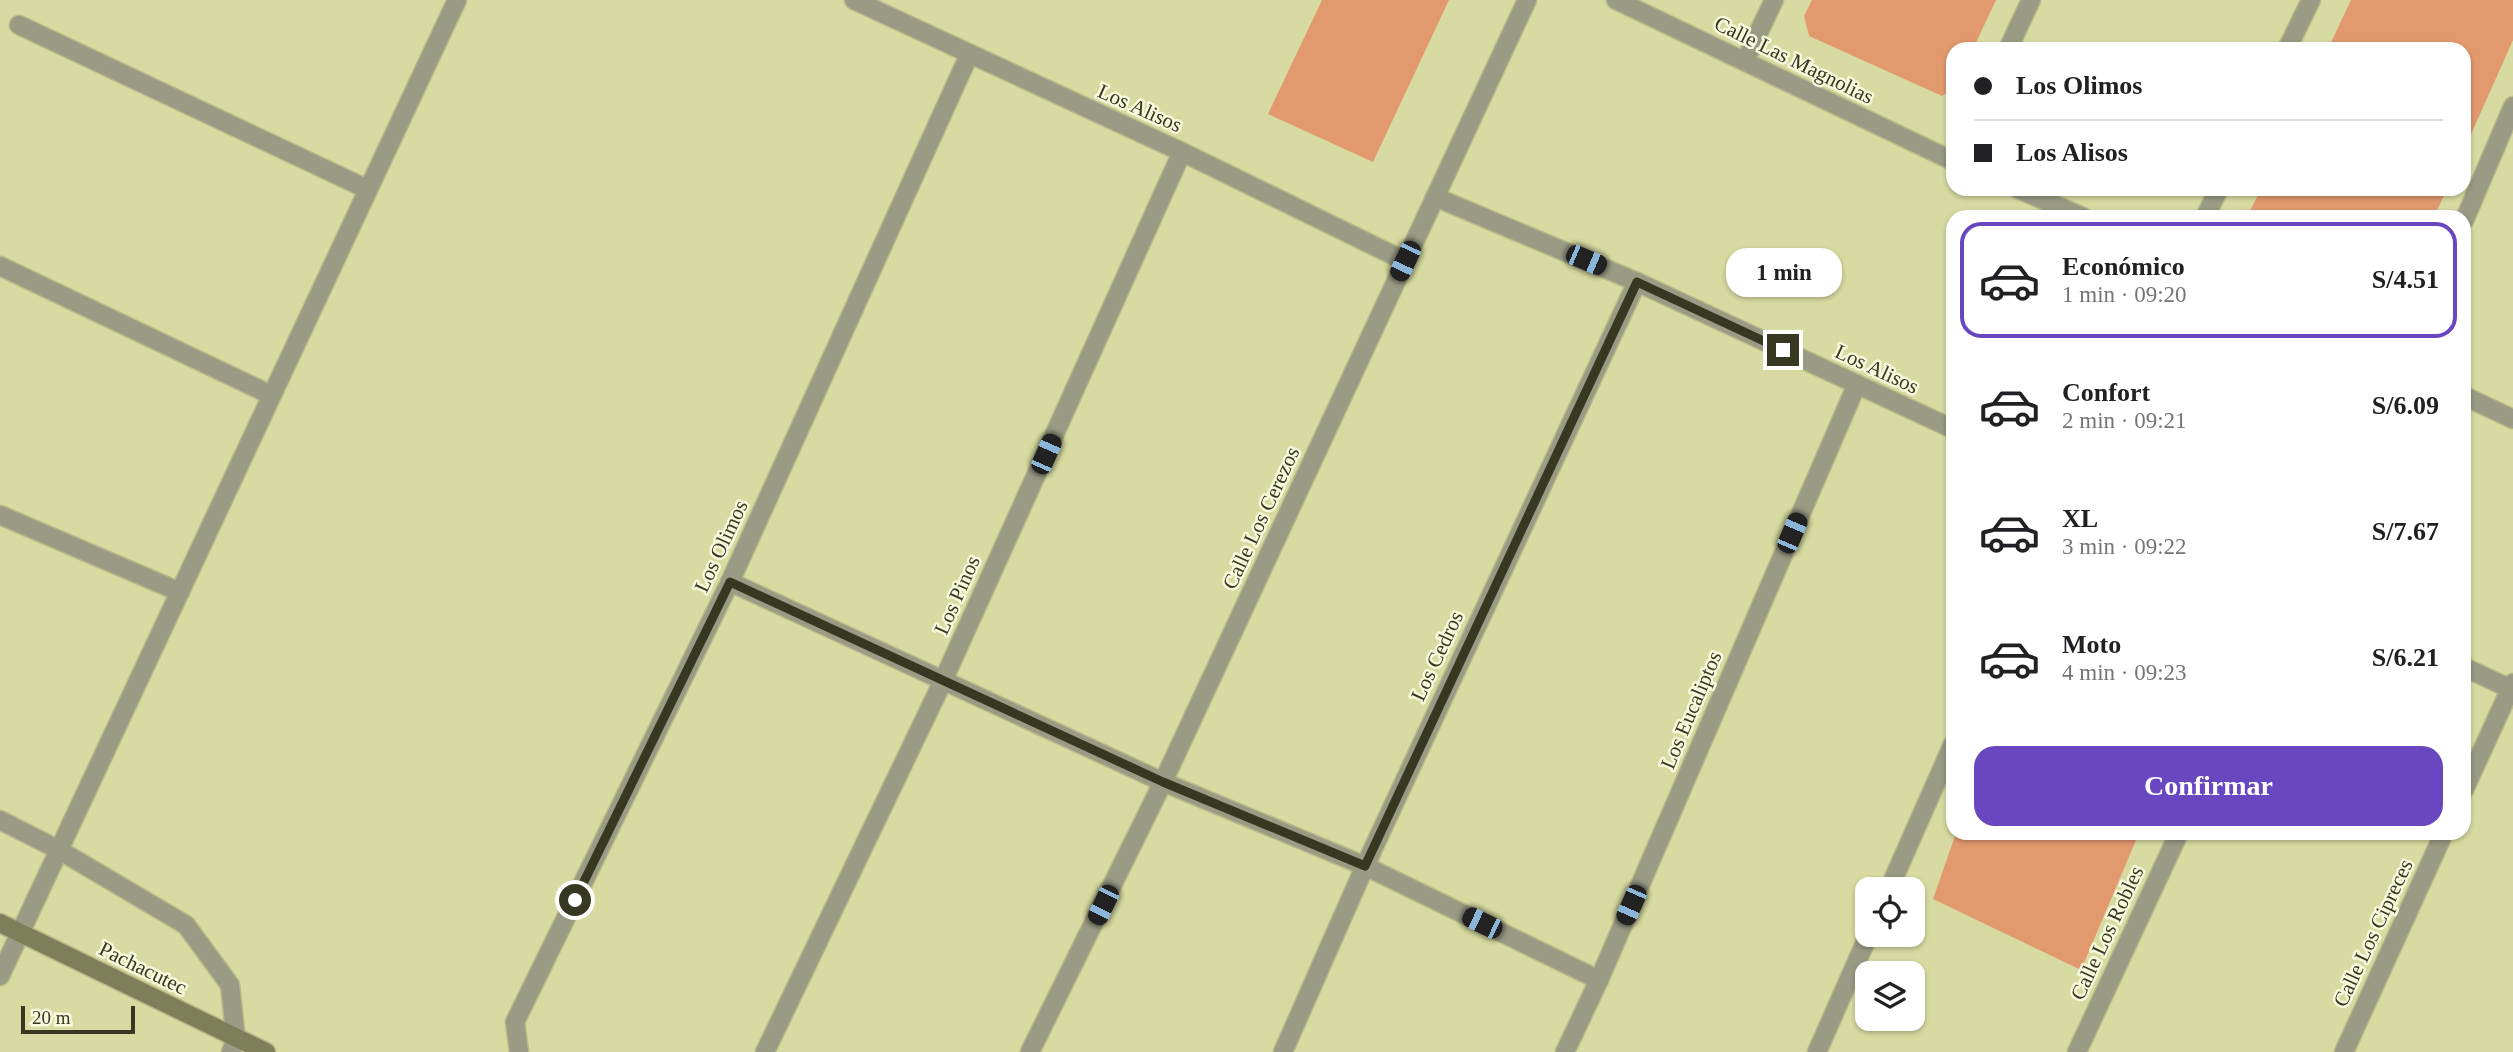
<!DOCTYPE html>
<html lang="es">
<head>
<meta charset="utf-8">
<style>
	:root { --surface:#fff; --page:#f2f2f2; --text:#202124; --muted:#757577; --line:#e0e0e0; --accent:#6947c0 }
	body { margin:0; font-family:Georgia,serif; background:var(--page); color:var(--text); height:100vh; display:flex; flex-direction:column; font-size:26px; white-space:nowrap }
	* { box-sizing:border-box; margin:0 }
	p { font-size:23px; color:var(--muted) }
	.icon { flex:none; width:38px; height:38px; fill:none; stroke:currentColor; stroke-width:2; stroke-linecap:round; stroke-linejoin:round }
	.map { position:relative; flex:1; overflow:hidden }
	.panel { position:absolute; left:1946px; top:210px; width:525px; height:630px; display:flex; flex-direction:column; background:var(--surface); border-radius:21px; box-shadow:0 2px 5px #0004 }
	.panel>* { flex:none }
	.banner { position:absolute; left:1946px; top:42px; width:525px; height:154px; border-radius:21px; box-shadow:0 2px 5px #0004; display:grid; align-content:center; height:154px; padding:0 28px; background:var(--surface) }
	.buttons { position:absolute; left:1855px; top:877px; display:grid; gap:14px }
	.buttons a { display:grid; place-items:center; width:70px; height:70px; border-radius:14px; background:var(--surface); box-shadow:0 2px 5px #0004; font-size:35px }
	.scale { position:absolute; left:21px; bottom:18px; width:114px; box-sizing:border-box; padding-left:7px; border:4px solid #373821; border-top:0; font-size:19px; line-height:24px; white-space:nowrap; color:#373821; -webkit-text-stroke:5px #f7f9dc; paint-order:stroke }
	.end { position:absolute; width:32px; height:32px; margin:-16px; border:9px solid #373821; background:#fff; box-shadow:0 0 0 4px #fff }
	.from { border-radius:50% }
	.bubble { position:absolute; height:49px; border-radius:21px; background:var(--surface); box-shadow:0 2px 5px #0004; font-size:23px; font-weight:700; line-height:49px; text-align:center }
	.car { position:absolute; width:21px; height:42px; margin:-21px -10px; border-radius:9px; box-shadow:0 0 5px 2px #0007; background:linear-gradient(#222 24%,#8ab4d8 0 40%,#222 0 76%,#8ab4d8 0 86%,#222 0) }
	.banner b { display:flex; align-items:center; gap:24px; height:66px; font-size:26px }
	.banner b+b { border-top:2px solid var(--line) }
	.banner i { width:18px; height:18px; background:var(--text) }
	ul { padding:12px 0 0; list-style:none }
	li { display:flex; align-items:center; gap:21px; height:116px; margin:0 14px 10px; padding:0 14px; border:4px solid transparent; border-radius:21px }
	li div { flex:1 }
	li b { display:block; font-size:26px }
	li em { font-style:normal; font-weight:700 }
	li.on { border-color:var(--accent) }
	li>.icon { width:63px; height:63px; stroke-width:1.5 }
	.primary-button { display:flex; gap:14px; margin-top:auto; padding:14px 28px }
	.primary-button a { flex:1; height:80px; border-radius:21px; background:var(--accent); color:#fff; font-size:28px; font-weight:700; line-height:80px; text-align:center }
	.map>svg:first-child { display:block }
	.green { fill:#e2996e }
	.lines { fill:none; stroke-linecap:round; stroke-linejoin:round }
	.street-casing { stroke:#b7ba87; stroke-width:21 }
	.secondary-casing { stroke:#b7ba87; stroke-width:21 }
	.street { stroke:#999b84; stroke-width:18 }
	.secondary { stroke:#7d7f5b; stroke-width:18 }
	.route { stroke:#373821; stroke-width:9 }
	.labels { text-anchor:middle; stroke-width:5; stroke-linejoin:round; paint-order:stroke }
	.street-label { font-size:21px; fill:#373821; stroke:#f7f9dc }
</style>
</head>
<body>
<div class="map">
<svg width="2513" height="1052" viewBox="0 0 2513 1052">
	<rect width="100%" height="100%" fill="#d7dba1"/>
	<g class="green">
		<path d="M1322,0H1449L1373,162L1268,114Z"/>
		<path d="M1812,0H1996L1973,49H1953V89L1942,96L1809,36L1804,16Z"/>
		<path d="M2351,0H2513V40L2464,150V49H2328Z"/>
		<path d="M2261,189H2447L2434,217H2247Z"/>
		<path d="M1956,833H2139L2081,970L1933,899Z"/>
	</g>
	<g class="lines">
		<g class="street-casing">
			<g id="street">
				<path d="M854,0L1182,152L1405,261"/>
				<path d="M1616,0L1953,161"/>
				<path d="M19,25L367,189"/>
				<path d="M2008,49L2031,0"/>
				<path d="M2287,49L2311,0"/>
				<path d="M1745,61L1774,0"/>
				<path d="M2018,189L2083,217"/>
				<path d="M1435,197L1637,282L1953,429"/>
				<path d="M2205,217L2219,189"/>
				<path d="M2464,221L2513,106"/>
				<path d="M0,266L271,395"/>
				<path d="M2464,396L2513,419"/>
				<path d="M0,515L180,592"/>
				<path d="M730,582L1163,782L1365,866L1599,980"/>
				<path d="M2464,667L2513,690"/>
				<path d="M2464,790L2513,683"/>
				<path d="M0,820L59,850L186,925L230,985L236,1040L231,1052"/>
				<path d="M1889,889L1953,744"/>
				<path d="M0,976L457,0"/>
				<path d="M519,1052L515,1022L730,582L969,55"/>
				<path d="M765,1052L943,681L1182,152"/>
				<path d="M1030,1052L1163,782L1527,0"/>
				<path d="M1283,1052L1365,866L1637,282"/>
				<path d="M1565,1052L1599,980L1857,384"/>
				<path d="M1817,1052L1869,934"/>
				<path d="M2077,1052L2179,833"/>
				<path d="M2344,1052L2444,833"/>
			</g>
		</g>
		<g class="secondary-casing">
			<path id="secondary" d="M0,923L266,1052"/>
		</g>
		<use href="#street" class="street"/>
		<use href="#secondary" class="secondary"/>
	</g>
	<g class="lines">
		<path class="route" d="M575,900L730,582L1163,782L1365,866L1637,282L1783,350"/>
	</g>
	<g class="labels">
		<g class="street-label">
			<text transform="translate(1794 60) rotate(26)" y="7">Calle Las Magnolias</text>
			<text transform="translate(1140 108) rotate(24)" y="7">Los Alisos</text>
			<text transform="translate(1877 369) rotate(25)" y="7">Los Alisos</text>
			<text transform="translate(1261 518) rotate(-65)" y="7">Calle Los Cerezos</text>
			<text transform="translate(721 546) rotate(-65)" y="7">Los Olimos</text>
			<text transform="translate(957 595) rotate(-66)" y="7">Los Pinos</text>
			<text transform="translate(1437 656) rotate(-65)" y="7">Los Cedros</text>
			<text transform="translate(1691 710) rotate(-67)" y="7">Los Eucaliptos</text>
			<text transform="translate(2107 933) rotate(-65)" y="7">Calle Los Robles</text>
			<text transform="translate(2373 933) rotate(-65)" y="7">Calle Los Cipreces</text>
			<text transform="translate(143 968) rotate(26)" y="7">Pachacutec</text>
		</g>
	</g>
</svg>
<div class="buttons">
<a><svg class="icon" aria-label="locate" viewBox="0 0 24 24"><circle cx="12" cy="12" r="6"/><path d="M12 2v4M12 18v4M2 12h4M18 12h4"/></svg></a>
<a><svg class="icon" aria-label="layers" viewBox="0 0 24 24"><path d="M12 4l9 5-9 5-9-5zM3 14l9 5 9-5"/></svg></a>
</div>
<div class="scale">20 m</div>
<i class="end from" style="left:575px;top:900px"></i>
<i class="end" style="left:1783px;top:350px"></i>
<div class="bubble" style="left:1726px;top:248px;width:116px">1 min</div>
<i class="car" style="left:1586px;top:260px;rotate:113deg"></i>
<i class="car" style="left:1405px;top:261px;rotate:205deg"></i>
<i class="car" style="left:1046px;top:454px;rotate:24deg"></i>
<i class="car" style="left:1792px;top:533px;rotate:23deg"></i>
<i class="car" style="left:1103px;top:905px;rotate:206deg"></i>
<i class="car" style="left:1631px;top:905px;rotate:204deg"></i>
<i class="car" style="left:1482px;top:923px;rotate:296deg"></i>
<div class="banner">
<b><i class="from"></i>Los Olimos</b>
<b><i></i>Los Alisos</b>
</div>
<section class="panel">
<ul>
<li class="on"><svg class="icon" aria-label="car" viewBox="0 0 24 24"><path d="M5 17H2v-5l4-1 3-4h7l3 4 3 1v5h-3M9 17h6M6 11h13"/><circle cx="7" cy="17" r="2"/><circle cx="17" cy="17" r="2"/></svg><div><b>Económico</b><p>1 min · 09:20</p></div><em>S/4.51</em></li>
<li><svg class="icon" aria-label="car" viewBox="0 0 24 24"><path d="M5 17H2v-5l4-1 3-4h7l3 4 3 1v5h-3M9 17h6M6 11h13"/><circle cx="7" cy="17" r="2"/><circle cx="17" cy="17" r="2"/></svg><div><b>Confort</b><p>2 min · 09:21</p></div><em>S/6.09</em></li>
<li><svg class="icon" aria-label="car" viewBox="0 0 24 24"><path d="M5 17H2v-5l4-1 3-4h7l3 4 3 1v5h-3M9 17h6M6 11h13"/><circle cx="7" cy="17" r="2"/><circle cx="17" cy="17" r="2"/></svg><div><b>XL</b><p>3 min · 09:22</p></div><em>S/7.67</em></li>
<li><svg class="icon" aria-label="car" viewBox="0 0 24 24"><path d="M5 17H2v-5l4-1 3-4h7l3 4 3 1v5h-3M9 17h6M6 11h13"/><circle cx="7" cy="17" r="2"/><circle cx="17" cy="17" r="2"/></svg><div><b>Moto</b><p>4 min · 09:23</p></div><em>S/6.21</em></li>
</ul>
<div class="primary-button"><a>Confirmar</a></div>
</section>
</div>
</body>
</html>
